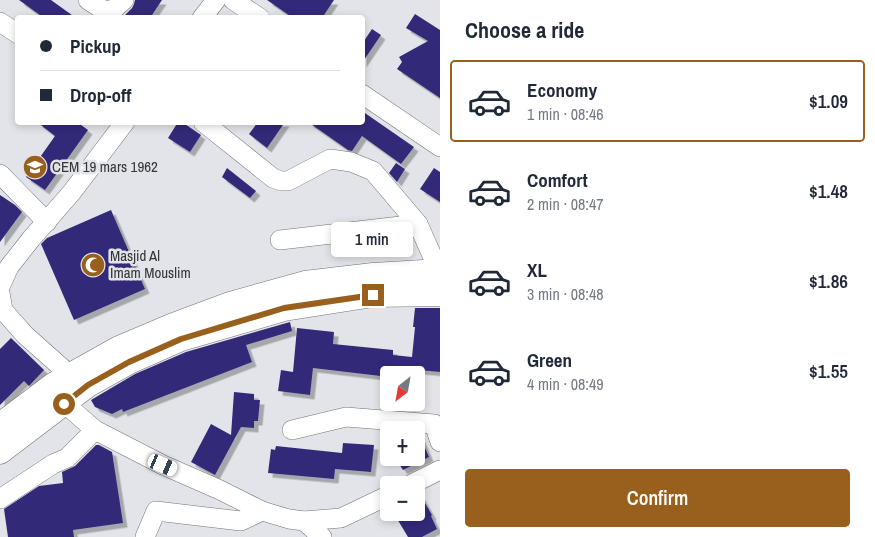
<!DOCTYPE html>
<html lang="en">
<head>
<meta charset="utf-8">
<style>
	:root { --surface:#fff; --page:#f2f2f3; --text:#1f2937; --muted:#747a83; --line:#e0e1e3; --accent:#98601c }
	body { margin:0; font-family:"Archivo Narrow",sans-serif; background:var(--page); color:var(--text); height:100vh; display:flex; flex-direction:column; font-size:19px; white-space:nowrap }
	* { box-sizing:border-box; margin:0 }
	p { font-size:16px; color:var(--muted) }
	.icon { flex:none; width:28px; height:28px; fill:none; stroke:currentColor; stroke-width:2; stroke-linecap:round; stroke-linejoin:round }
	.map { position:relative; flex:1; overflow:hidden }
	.panel { display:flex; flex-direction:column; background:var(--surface); width:435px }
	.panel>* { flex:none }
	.guide { position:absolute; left:15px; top:15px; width:350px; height:110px; border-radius:5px; box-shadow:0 2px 8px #0003; display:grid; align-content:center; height:110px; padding:0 25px; background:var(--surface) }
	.needle { width:32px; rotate:211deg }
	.controls { position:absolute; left:380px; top:366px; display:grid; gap:10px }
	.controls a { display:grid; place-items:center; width:45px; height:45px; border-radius:5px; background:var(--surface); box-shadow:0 2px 8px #0003; font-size:25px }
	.end { position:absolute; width:22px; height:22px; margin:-11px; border:6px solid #98601c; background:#fff; box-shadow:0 0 0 2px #fff }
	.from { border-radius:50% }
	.bubble { position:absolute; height:35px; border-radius:5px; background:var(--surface); box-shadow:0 2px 8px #0003; font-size:16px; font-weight:600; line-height:35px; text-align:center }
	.car { position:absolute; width:15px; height:30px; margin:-15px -8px; border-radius:6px; box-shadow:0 0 4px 1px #0007; background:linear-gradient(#fff 24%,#345 0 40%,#fff 0 76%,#345 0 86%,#fff 0) }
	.guide b { display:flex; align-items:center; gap:18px; height:48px; font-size:19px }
	.guide b+b { border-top:1px solid var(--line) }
	.guide i { width:12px; height:12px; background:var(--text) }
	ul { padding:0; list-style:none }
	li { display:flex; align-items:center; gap:15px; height:82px; margin:0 10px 8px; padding:0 15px; border:2px solid transparent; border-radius:5px }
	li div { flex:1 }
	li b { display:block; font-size:19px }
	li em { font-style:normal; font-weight:600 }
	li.current { border-color:var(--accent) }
	li>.icon { width:45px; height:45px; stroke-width:1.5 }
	h2 { padding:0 25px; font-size:22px; line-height:60px }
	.button { display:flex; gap:10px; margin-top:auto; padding:10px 25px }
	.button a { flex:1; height:58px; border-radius:5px; background:var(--accent); color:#fff; font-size:20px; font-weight:600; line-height:58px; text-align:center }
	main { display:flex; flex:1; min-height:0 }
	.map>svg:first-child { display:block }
	.building { fill:#322c79; filter:url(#shadow) }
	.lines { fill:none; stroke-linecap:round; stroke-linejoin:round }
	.minor-casing { stroke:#727377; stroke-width:20 }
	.major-casing { stroke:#727377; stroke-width:25 }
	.minor { stroke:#fff; stroke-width:19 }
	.major { stroke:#fff; stroke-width:24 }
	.route { stroke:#98601c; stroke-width:6 }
	.labels { text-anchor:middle; stroke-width:5; stroke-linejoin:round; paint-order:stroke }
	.poi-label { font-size:15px; fill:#353637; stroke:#e3e4e9; text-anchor:start }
</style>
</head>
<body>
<main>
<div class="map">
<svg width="440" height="537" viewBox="0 0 440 537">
	<defs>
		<filter id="shadow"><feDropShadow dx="4.5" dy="4.5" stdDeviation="0" flood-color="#0004"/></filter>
	</defs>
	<rect width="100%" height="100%" fill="#e3e4e9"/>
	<g class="building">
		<path d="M19,0H51L76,18H44Z"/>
		<path d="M135,0H162L150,18H122L132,8L134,4Z"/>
		<path d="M267,0H334L322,18H293Z"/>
		<path d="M415,14L440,30V98L397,69L402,62L399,57L428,41L406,28Z"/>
		<path d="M372,29L381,35L362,63V44Z"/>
		<path d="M362,111L414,147L401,164L362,136L352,151L348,150L308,122H362Z"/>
		<path d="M37,122H77L88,130L45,190L26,177L55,136Z"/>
		<path d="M178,122H182L201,135L190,152L168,138Z"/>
		<path d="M258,122H285L267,148L249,134Z"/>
		<path d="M396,163L405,169L397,182L389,173Z"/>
		<path d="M227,168L256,191L250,198L222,177Z"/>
		<path d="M434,168L440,172V202L420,189Z"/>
		<path d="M0,195L15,205L22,212L0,242Z"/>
		<path d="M111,210L145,289L74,320L41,244L47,238Z"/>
		<path d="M415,308H440V372L398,368V375H389V377L313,368L310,395L278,391L281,370L293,372L297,328L334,332L333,344L393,350V355L412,357L415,327H413Z"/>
		<path d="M290,322L292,331L246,345L252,362L123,412L122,409L112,414L95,407L91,400L135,374L186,352Z"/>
		<path d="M11,338L44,370L29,386L24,381L0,405V349Z"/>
		<path d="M234,392L254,394V400H260L258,421H254V428L241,427L215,475L191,462L211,424L231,435Z"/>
		<path d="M416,434H419L429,457L403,470L395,458H416Z"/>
		<path d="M343,443L374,445L371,472L335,469L334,479L268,473L271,449L275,450L276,446L342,453Z"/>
		<path d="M96,445H99L112,452L123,523L73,530L74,537H8L4,509L39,486L63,483L62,472L75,466Z"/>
		<path d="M419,493L432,515L431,516L437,529L422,537H408L393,512H416V494Z"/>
	</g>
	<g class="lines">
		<g class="minor-casing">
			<g id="minor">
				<path d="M88,0L105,11L114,9L124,0"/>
				<path d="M233,0L260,18"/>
				<path d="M202,18L216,0"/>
				<path d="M0,22L18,34"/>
				<path d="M362,94L440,147"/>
				<path d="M203,122L273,178L281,181H288L330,159L351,162L373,171L418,224L439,271"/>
				<path d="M0,174L47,222"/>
				<path d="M280,240L418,224"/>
				<path d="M0,287L9,267L31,239L72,192L125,122"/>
				<path d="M0,293L3,310L25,335L70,375"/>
				<path d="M57,392L64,403L95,430L163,465L220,490L262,511L289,519L304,521L341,518L389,495"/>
				<path d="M292,430L346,417L434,424L440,442"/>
				<path d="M410,485L440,470"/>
				<path d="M0,499L53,464L67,458L95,430"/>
				<path d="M304,521L322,537"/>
				<path d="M145,537L156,511L241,521L262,511"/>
			</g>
		</g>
		<g class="major-casing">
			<g id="major">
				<path d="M0,425L53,385L119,348L171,326L230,304L305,283L373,275L440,271"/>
				<path d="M0,452L88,385L129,362L181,339L284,309L373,295L440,294"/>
			</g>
		</g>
		<use href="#minor" class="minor"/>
		<use href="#major" class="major"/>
	</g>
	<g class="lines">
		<path class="route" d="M64,404L88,385L129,362L181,339L284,308L373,295"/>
	</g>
	<defs>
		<g id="school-disc" transform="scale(1.25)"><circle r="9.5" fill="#98601c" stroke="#e3e4e9"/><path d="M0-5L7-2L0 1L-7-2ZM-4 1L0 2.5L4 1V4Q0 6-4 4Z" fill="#fff"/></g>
		<g id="mosque-disc" transform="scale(1.25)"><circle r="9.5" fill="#98601c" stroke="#e3e4e9"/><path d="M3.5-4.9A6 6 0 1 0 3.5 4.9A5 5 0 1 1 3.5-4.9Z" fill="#fff"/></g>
	</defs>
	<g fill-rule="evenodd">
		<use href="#school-disc" x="35" y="167"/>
		<use href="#mosque-disc" x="93" y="265"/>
	</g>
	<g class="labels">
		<g class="poi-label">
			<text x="52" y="172">CEM 19 mars 1962</text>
			<text x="110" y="261">Masjid Al<tspan x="110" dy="17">Imam Mouslim</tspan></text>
		</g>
	</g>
</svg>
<div class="controls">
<a><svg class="needle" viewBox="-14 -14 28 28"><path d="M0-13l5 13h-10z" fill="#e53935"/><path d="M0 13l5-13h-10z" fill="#747a83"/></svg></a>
<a>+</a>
<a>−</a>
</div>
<i class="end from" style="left:64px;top:404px"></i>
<i class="end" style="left:373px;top:295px"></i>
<div class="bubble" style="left:331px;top:222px;width:82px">1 min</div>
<i class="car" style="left:163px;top:465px;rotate:113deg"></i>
<div class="guide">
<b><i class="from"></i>Pickup</b>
<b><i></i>Drop-off</b>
</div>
</div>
<section class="panel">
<h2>Choose a ride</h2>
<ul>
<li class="current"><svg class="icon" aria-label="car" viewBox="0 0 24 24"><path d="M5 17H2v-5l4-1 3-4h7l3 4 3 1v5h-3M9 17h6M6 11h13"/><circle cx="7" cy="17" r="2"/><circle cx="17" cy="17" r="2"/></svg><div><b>Economy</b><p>1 min · 08:46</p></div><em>$1.09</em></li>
<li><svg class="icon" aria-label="car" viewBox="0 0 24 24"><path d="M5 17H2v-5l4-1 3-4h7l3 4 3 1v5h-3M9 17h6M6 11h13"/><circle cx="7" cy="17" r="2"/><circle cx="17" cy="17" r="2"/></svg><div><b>Comfort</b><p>2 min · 08:47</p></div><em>$1.48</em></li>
<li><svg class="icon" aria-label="car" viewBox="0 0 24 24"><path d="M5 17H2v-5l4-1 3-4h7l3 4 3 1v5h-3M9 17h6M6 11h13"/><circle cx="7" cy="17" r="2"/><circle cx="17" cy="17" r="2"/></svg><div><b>XL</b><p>3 min · 08:48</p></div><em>$1.86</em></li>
<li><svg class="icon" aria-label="car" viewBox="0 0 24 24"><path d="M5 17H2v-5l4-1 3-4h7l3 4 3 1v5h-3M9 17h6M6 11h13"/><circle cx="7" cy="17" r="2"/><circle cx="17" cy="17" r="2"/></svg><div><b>Green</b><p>4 min · 08:49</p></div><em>$1.55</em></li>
</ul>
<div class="button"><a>Confirm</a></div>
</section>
</main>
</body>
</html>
